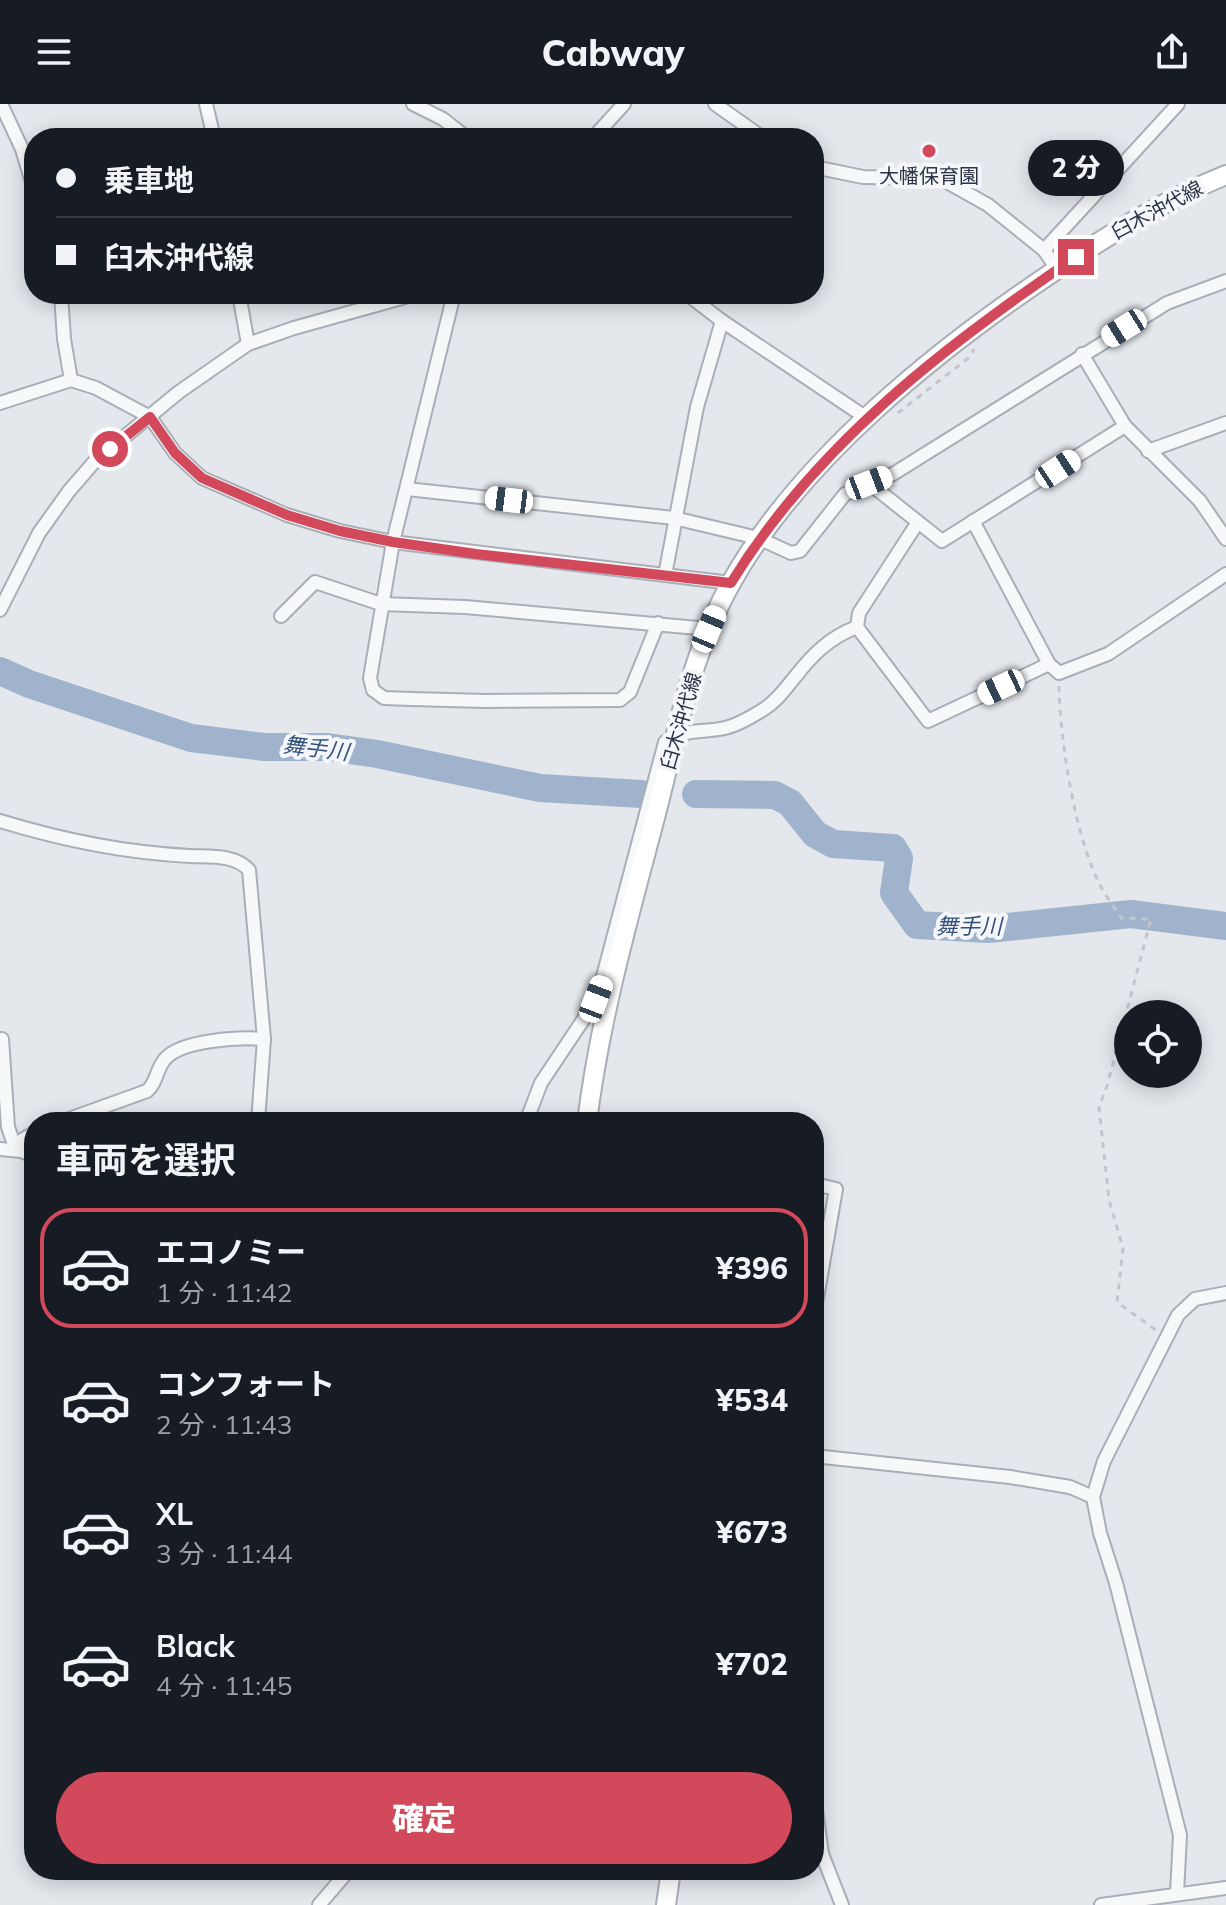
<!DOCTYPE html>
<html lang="ja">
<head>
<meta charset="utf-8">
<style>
	:root { --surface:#171b24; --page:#20242c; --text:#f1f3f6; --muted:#9ea1a6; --line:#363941; --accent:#d1495b }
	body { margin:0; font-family:Mulish,"Noto Sans JP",sans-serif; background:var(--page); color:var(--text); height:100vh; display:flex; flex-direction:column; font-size:30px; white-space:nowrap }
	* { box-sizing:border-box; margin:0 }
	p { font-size:26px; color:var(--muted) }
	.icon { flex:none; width:44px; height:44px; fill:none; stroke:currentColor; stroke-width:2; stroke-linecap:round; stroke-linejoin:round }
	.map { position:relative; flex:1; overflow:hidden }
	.drawer { position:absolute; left:24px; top:1008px; width:800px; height:768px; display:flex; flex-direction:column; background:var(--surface); border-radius:32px; box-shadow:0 4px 20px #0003 }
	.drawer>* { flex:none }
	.hud { position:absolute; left:24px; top:24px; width:800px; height:176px; border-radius:32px; box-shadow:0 4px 20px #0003; display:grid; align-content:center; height:176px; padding:0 32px; background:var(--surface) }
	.buttons { position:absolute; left:1114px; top:896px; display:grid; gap:16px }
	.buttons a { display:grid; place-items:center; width:88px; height:88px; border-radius:50%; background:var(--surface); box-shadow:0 4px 20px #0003; font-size:40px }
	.end { position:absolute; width:36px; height:36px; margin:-18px; border:10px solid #d1495b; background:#fff; box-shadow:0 0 0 4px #fff }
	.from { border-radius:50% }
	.bubble { position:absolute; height:56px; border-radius:28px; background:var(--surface); box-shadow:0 4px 20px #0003; font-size:26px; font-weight:800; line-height:56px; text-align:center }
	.car { position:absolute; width:24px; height:48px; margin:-24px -12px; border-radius:10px; box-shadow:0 0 6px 2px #0007; background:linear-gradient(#fff 24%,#345 0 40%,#fff 0 76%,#345 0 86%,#fff 0) }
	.hud b { display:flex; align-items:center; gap:28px; height:76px; font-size:30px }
	.hud b+b { border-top:2px solid var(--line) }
	.hud i { width:20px; height:20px; background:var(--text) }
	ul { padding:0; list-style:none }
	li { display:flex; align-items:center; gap:24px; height:120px; margin:0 16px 12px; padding:0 16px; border:4px solid transparent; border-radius:32px }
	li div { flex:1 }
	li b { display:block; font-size:30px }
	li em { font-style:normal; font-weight:800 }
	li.active { border-color:var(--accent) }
	li>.icon { width:72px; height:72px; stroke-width:1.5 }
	h2 { padding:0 32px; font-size:36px; line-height:96px }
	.cta { display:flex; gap:16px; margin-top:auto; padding:16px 32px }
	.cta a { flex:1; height:92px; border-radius:48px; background:var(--accent); color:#fff; font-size:32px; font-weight:800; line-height:92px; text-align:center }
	header { display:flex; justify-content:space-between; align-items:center; height:104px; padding:0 32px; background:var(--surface); font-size:36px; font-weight:800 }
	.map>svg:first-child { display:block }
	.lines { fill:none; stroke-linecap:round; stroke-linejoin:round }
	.river { stroke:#9fb4cc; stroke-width:28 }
	.street-casing { stroke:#a9aeb7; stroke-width:16 }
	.secondary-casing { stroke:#a9aeb7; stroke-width:22 }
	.path { stroke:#c2c5cb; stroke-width:3; stroke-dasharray:6 6; stroke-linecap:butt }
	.street { stroke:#f7f8fa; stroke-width:12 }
	.secondary { stroke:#fff; stroke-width:18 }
	.route { stroke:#d1495b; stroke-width:10 }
	.poi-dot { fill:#d1495b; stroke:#f4f6f9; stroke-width:3 }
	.labels { text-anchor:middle; stroke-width:8; stroke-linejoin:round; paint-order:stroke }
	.poi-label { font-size:20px; fill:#2b3445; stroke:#f4f6f9 }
	.street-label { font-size:20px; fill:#2b3445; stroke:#f4f6f9 }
	.water-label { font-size:22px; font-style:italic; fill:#34527a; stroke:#f4f6f9 }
</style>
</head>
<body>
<header><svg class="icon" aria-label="menu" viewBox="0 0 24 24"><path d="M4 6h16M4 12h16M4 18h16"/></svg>Cabway<svg class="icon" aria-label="share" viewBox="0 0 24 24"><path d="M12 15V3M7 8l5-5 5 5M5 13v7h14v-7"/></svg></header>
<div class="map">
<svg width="1226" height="1801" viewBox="0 0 1226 1801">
	<rect width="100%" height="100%" fill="#e4e7ec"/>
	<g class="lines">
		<g class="river">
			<path d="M0,567L29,580L191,634L264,643H328L377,650L540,684L641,690"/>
			<path d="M696,690L775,691L790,699L815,730L833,740L893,744L899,754L894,789L917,821L989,825L1131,810L1226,822"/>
		</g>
		<g class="street-casing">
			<g id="street">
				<path d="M1,0L22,45L34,85"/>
				<path d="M206,0L214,34"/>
				<path d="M413,0L443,15L467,34"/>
				<path d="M715,0L763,34"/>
				<path d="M593,34L624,0"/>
				<path d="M814,63L863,73L940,74L988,101L1044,146L1057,165"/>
				<path d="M1044,146L1178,0"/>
				<path d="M61,190L64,235L71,276L96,284L150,313L175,349L202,374L287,411L340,427L393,438L731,479"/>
				<path d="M239,190L248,240"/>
				<path d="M454,190L393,438L370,574L373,586L384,594L412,595L485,597L620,596L630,588L658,519"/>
				<path d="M687,190L722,217L868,315"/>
				<path d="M1082,250L1125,322L1200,397L1226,435"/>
				<path d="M0,299L71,276"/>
				<path d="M1148,347L1226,319"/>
				<path d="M869,379L942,437L1125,322"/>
				<path d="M407,385L674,414L758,434L791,449L800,447L845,390L893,370L1167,199L1226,177"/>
				<path d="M973,417L1049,560L1059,569L1108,550L1226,470"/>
				<path d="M918,418L859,509L857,523L928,617L1049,560"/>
				<path d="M665,471L697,303L722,217"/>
				<path d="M0,506L39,429L69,387L95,357L179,288L248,240L294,224L416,190"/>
				<path d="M281,512L315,478L381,500L465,503L709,525"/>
				<path d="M0,717C62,736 126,749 190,752C210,753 234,750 249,766L264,935L258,1018"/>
				<path d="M2,935L8,1023L16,1046L22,1036L34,1029"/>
				<path d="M61,1018L147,987C157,979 156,965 165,955C181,936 240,933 264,935"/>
				<path d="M526,1018L541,979L585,913L601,880L665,638C685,624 703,629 725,624C738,621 753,612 764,605C777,597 785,585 795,573C812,551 830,533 857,523"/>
				<path d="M0,1045L21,1047L34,1052"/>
				<path d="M814,1080L836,1085L814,1211"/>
				<path d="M814,1352L1010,1373L1070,1383L1093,1393"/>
				<path d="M814,1691L822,1750L842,1801"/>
				<path d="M1177,1789L1180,1731L1116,1479L1100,1429L1093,1393L1104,1357L1178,1211L1195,1195L1226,1189"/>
				<path d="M319,1801L349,1766"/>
				<path d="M1101,1801L1226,1784"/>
			</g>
		</g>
		<g class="secondary-casing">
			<g id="secondary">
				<path d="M587,1018C600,913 629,812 656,710C676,632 691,550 731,479C800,355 939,244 1056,166C1110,130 1166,95 1226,71"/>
				<path d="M666,1801L671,1766"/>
			</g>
		</g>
		<g class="path">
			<path d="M898,309L971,252L974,245"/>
			<path d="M1059,582C1060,637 1075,734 1101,783C1107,794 1115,804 1121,814L1151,815L1107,982L1099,1003L1109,1096L1123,1144L1117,1198L1157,1227"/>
		</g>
		<use href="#street" class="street"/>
		<use href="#secondary" class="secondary"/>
	</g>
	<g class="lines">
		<path class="route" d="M110,345L150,313L175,349L202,374L287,411L340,427L393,438L476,450L731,479C815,342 944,242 1076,153"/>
	</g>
	<circle class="poi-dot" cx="929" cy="47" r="8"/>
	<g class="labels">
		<g class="poi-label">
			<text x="929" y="79">大幡保育園</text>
		</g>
		<g class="street-label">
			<text transform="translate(1157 106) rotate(-28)" y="7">臼木沖代線</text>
			<text transform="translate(681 617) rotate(-74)" y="7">臼木沖代線</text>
		</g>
		<g class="water-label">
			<text transform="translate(316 644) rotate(7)" y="8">舞手川</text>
			<text x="969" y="830">舞手川</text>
		</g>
	</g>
</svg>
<div class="buttons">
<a><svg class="icon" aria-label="locate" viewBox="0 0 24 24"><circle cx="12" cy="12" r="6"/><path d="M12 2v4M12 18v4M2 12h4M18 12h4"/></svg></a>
</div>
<i class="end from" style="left:110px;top:345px"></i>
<i class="end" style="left:1076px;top:153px"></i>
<div class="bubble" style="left:1028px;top:36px;width:96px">2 分</div>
<i class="car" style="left:1124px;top:224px;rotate:238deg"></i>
<i class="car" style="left:1058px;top:365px;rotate:57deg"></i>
<i class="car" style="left:869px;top:379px;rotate:69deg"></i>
<i class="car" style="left:509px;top:396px;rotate:277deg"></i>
<i class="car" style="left:709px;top:525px;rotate:23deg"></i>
<i class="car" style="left:1001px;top:583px;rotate:245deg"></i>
<i class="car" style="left:596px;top:895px;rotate:21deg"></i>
<div class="hud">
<b><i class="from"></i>乗車地</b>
<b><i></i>臼木沖代線</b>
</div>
<section class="drawer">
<h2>車両を選択</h2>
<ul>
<li class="active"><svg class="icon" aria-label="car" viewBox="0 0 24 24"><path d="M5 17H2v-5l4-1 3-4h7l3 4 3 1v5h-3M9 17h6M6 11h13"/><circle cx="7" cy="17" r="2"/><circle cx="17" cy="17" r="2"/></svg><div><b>エコノミー</b><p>1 分 · 11:42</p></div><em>¥396</em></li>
<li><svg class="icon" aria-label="car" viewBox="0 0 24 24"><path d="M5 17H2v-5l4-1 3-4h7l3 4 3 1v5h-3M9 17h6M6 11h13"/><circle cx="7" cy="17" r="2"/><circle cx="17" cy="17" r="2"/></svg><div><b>コンフォート</b><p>2 分 · 11:43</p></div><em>¥534</em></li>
<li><svg class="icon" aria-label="car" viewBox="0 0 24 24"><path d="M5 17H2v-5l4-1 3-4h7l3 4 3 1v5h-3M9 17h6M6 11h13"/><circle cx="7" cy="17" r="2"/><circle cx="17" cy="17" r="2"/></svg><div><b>XL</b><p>3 分 · 11:44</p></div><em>¥673</em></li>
<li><svg class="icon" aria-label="car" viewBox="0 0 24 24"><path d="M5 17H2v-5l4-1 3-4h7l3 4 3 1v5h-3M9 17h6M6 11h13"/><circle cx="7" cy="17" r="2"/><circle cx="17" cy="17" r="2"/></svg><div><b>Black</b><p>4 分 · 11:45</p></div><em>¥702</em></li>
</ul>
<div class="cta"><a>確定</a></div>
</section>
</div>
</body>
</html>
